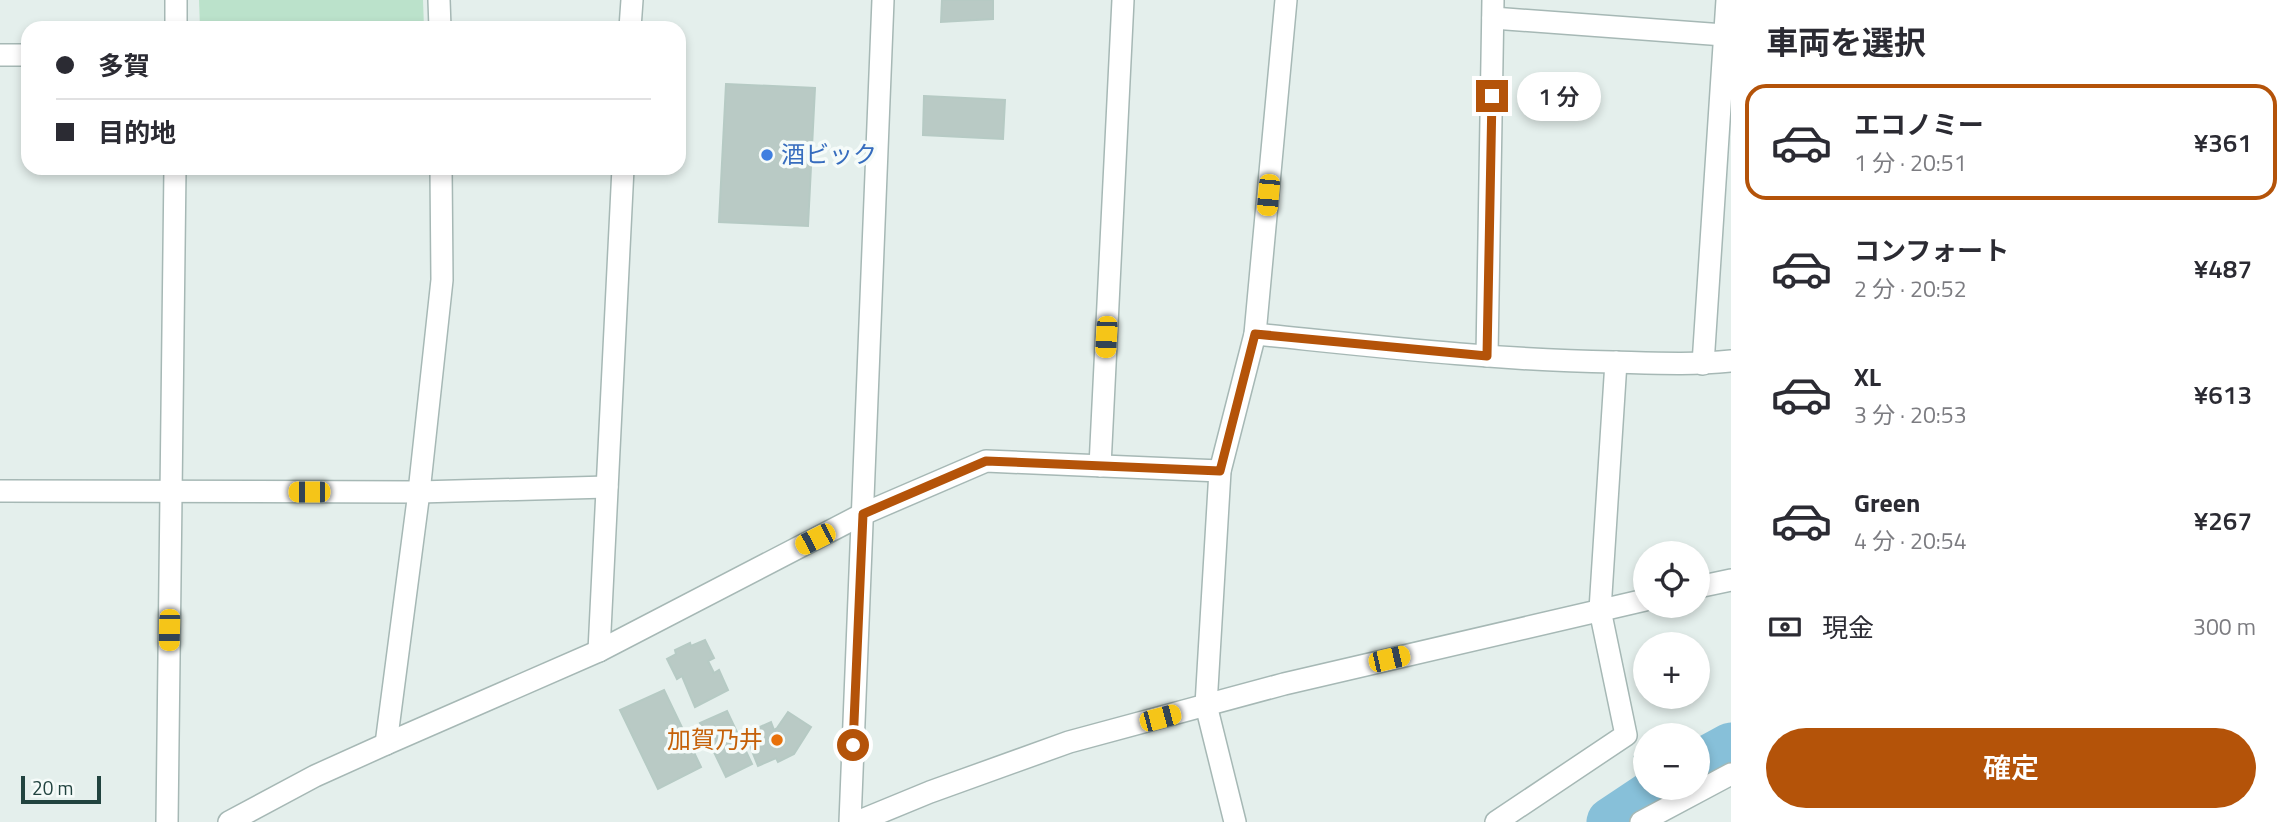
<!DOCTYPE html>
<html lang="ja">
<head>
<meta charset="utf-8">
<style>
	:root { --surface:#fff; --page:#f2f2f3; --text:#2b2b33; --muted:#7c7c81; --line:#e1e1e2; --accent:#b45309 }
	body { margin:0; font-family:"Titillium Web","Noto Sans JP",sans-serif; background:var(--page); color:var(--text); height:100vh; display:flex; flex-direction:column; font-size:26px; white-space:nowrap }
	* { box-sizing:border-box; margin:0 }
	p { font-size:23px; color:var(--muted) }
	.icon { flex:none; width:38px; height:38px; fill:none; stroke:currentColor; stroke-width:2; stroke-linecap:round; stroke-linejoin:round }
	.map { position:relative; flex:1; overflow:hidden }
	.panel { display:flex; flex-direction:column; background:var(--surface); width:560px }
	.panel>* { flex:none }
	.hud { position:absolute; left:21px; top:21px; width:665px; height:154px; border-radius:21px; box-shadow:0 4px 10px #0003; display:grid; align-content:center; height:154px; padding:0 35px; background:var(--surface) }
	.tools { position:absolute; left:1633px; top:541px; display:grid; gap:14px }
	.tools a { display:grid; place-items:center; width:77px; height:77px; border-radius:50%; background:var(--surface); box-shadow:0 4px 10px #0003; font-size:35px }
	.scale { position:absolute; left:21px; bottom:18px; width:80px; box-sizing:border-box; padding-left:7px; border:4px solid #21433f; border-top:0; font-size:19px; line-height:24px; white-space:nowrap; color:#21433f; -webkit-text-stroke:5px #f5fbf9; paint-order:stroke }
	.end { position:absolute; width:32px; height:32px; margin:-16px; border:9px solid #b45309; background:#fff; box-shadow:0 0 0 4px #fff }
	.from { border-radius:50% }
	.bubble { position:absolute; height:49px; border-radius:24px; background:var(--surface); box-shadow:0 4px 10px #0003; font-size:23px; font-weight:600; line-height:49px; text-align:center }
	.car { position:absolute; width:21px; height:42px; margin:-21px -10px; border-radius:9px; box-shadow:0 0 5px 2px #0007; background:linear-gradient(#f5c518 24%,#345 0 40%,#f5c518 0 76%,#345 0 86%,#f5c518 0) }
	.hud b { display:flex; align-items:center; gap:24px; height:66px; font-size:26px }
	.hud b+b { border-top:2px solid var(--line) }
	.hud i { width:18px; height:18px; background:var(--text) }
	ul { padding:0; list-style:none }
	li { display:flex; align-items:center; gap:21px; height:116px; margin:0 14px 10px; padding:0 21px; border:4px solid transparent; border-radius:21px }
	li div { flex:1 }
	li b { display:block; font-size:26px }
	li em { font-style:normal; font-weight:600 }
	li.active { border-color:var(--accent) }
	li>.icon { width:63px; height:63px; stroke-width:1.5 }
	h2 { padding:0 35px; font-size:32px; line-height:84px }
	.pay { display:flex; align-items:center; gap:18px; height:77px; padding:0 35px; font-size:26px }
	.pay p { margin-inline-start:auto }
	.action { display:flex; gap:14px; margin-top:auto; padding:14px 35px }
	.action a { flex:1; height:80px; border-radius:42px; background:var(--accent); color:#fff; font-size:28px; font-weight:600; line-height:80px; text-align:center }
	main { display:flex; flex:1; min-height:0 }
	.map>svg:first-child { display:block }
	.green { fill:#bbe2cb }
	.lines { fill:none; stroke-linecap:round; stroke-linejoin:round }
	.river { stroke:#87c0d9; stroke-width:49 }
	.building { fill:#b9cac5; stroke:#b6cac4; stroke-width:2 }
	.minor-casing { stroke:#a6b8b5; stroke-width:24 }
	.tertiary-casing { stroke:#a6b8b5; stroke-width:24 }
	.path { stroke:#81b6ad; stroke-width:4.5; stroke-dasharray:3.5 5; stroke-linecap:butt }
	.minor { stroke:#fff; stroke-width:21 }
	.tertiary { stroke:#fff; stroke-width:21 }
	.route { stroke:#b45309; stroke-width:9 }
	.shop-dot { fill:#3f7fe0; stroke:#f5fbf9; stroke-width:2.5 }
	.food-dot { fill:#e8710a; stroke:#f5fbf9; stroke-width:2.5 }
	.labels { text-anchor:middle; stroke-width:7; stroke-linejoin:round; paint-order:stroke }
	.shop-label { font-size:24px; fill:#366cbe; stroke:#f5fbf9; text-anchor:start }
	.food-label { font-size:24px; fill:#c56008; stroke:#f5fbf9; text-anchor:end }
</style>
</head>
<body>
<main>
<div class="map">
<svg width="1731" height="822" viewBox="0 0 1731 822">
	<rect width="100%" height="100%" fill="#e4efec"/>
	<path class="green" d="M199,0H423L424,28H200Z"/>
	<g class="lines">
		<g class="river">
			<path d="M1698,765L1731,747"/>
			<path d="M1611,822L1662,788"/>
		</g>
	</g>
	<g class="building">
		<path d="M942,0H993V19L941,22Z"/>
		<path d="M726,84L815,88L808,226L719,222Z"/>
		<path d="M924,96L1005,100L1003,139L923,135Z"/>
		<path d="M705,640L714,658L708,661L714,673L719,670L728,690L695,707L682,676L677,679L667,659L676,654L675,650L690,643L691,646Z"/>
		<path d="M664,690L701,767L658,789L620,710Z"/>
		<path d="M727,711L752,764L726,777L700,723Z"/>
		<path d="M788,712L811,727L794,754L778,762L776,758L758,766L748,741L755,739L751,731L771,722L774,730L777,728Z"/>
	</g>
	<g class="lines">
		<g class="minor-casing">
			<g id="minor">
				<path d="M439,0L440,28"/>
				<path d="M1493,18L1724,35"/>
				<path d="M176,28V0"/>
				<path d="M630,28L632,0"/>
				<path d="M0,55H28"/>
				<path d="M1255,334C1374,346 1493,360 1613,362C1653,363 1692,365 1731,361"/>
				<path d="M1487,356L1493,0"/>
				<path d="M1703,364L1727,0"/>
				<path d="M1100,466L1123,0"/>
				<path d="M0,491L419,492L607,487"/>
				<path d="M599,651L623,168"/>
				<path d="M386,744L419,492L442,280L441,168"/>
				<path d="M167,822L175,168"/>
				<path d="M229,822L315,776L386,744L599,651L863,514L986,461L1220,471"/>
				<path d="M1235,822L1206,705L1220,471L1255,334L1286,0"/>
				<path d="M1496,822L1626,735L1600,610L1616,362"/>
				<path d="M1641,822L1731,774"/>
			</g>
		</g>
		<g class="tertiary-casing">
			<g id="tertiary">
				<path d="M1698,587L1731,580"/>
				<path d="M850,822L883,0"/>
				<path d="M857,822L930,792L1069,742L1284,684L1645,600"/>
			</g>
		</g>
		<path class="path" d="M1635,755L1645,775"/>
		<use href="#minor" class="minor"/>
		<use href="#tertiary" class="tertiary"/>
	</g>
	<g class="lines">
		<path class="route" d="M853,745L863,514L986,461L1220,471L1255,334L1487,356L1492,96"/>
	</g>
	<circle class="shop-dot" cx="767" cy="155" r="7"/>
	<circle class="food-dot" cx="777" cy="740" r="7"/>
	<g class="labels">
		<g class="shop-label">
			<text x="781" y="163">酒ビック</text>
		</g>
		<g class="food-label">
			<text x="763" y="748">加賀乃井</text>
		</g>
	</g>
</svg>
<div class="tools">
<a><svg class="icon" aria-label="locate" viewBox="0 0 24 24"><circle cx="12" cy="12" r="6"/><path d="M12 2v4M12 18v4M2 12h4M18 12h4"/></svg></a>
<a>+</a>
<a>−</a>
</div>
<div class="scale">20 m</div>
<i class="end from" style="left:853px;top:745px"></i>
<i class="end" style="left:1492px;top:96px"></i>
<div class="bubble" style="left:1517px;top:72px;width:84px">1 分</div>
<i class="car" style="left:1268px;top:195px;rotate:185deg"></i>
<i class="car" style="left:1106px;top:337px;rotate:183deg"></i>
<i class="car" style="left:309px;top:492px;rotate:270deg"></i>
<i class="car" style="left:815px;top:539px;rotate:243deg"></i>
<i class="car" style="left:169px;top:630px;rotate:181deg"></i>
<i class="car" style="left:1389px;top:659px;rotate:77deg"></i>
<i class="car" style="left:1160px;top:718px;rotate:75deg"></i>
<div class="hud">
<b><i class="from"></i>多賀</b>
<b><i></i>目的地</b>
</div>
</div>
<section class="panel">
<h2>車両を選択</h2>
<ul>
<li class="active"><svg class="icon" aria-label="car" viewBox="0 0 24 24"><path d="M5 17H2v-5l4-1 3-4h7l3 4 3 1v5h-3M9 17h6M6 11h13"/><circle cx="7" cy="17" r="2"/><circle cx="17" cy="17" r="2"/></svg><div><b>エコノミー</b><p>1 分 · 20:51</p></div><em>¥361</em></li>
<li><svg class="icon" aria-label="car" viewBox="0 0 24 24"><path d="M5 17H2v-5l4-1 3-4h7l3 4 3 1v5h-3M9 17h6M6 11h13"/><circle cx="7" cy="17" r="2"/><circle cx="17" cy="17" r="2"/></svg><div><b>コンフォート</b><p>2 分 · 20:52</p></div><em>¥487</em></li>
<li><svg class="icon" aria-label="car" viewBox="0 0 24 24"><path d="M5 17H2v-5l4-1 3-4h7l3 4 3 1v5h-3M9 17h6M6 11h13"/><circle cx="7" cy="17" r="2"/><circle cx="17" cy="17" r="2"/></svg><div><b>XL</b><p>3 分 · 20:53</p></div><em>¥613</em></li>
<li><svg class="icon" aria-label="car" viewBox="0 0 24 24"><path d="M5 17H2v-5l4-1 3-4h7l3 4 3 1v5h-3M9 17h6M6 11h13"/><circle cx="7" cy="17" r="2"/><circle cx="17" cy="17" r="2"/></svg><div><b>Green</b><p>4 分 · 20:54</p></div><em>¥267</em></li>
</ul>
<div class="pay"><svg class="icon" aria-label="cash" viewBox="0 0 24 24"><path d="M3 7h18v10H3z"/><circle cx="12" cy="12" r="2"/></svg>現金<p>300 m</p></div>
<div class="action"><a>確定</a></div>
</section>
</main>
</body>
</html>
